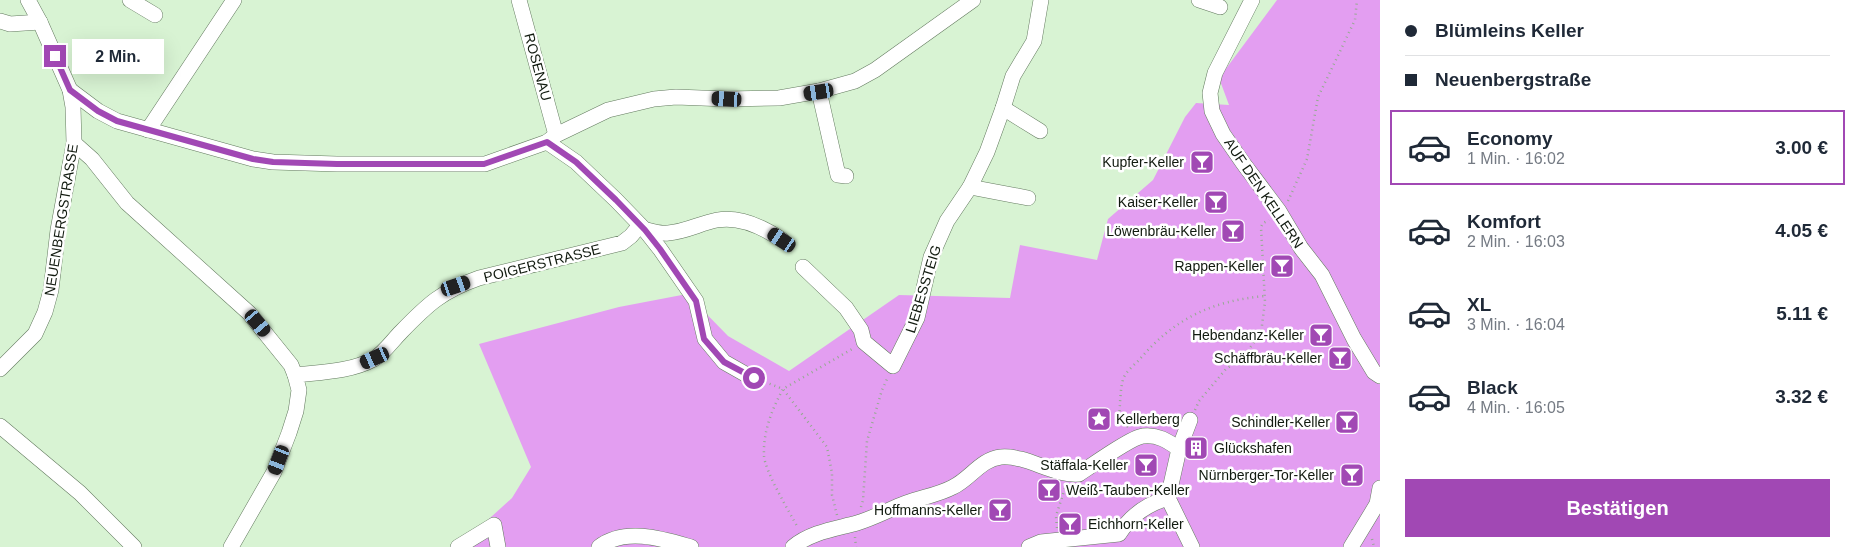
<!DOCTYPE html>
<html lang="de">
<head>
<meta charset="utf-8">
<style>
	:root { --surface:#fff; --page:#f2f2f3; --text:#1f2937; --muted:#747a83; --line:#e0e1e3; --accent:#a148b4 }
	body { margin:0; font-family:Arial,sans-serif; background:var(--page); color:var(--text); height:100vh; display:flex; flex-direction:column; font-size:19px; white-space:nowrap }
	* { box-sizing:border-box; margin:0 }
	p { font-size:16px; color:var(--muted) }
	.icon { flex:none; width:28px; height:28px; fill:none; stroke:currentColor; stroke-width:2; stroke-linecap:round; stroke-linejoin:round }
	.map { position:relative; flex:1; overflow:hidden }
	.sheet { display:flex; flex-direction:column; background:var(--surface); width:475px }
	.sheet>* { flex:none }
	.banner { display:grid; align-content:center; height:110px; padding:0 25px; background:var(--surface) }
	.end { position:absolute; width:22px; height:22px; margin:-11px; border:6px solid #a148b4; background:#fff; box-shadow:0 0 0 2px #fff }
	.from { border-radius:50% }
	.bubble { position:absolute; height:35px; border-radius:0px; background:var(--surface); box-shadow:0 5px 20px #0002; font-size:16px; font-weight:600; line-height:35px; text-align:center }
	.car { position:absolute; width:15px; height:30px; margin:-15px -8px; border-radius:6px; box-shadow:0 0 4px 1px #0007; background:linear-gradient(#222 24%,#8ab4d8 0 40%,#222 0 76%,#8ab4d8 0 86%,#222 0) }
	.banner b { display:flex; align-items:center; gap:18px; height:48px; font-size:19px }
	.banner b+b { border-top:1px solid var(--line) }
	.banner i { width:12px; height:12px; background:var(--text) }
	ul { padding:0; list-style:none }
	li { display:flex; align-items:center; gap:15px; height:75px; margin:0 10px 8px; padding:0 15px; border:2px solid transparent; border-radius:0px }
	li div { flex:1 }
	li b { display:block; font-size:19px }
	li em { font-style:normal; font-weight:600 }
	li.active { border-color:var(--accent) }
	li>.icon { width:45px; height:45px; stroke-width:1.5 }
	.button { display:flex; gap:10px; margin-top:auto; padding:10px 25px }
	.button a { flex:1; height:58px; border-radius:0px; background:var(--accent); color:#fff; font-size:20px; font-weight:600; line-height:58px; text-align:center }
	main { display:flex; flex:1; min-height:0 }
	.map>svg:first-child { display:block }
	.green { fill:#e39ef1 }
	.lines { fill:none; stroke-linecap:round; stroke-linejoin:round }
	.minor-casing { stroke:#637a5f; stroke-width:16 }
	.path { stroke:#95aa91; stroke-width:2.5; stroke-dasharray:1 4; stroke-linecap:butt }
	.minor { stroke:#fff; stroke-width:15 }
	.route { stroke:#a148b4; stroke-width:6 }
	.labels { text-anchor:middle; stroke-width:5; stroke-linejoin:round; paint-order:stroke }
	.street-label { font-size:14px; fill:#111a0f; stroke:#fff }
	.poi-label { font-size:14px; fill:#111a0f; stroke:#fff; text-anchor:end }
</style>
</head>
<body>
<main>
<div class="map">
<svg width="1380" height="547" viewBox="0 0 1380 547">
	<rect width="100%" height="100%" fill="#d8f3d3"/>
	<path class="green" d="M1277,0H1380V547H458L512,498L531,467L479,344L619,307L687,294L728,336L789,371L899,295L1010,298L1020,245L1097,260L1108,219L1153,180L1185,117L1196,103L1229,105L1219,78Z"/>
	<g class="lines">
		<g class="minor-casing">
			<g id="minor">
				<path d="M130,0L155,15"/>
				<path d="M519,0L556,135"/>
				<path d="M1199,0L1220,7"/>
				<path d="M1252,0L1215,73L1210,93L1212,111L1223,134L1243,163L1279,211L1301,248L1322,275L1354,339L1374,372L1380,376"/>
				<path d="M0,21L10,24L40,22"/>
				<path d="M70,90L98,111L117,121L253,159L273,162L337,164H485L547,142L556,135L608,110L654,99L676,97L727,99L779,98L819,91L855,81L875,70L973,0"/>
				<path d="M819,91L838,175L846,176"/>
				<path d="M1003,108L1040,131"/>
				<path d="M148,130L234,0"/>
				<path d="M547,142L576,162L616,200L645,230L660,249L696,301L705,339L724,362L754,379"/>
				<path d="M74,143L92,159L127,203L249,313L291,365L295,375"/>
				<path d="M970,187L1028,198"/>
				<path d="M645,230C653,231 661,234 668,233C685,232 701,223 717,220C740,216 763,227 782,240"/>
				<path d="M803,267L846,308L861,330L864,342L893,366L917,318L931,257L947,221L970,187L987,152L1003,108L1013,76L1034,41L1041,0"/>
				<path d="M0,369L35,334L45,312L51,290L58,230L74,143L73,107L70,90L40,22L28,0"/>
				<path d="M1190,420L1179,449L1168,498L1192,547"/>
				<path d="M0,426L80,493L134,547"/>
				<path d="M231,547L274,472L289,433L296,411L299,390L295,375C321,372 350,372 374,359C384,353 393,340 401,332C428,304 442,291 479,278L622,243L631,236L640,225"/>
				<path d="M458,547L494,525L498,547"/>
				<path d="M599,547C625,527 663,539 691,547"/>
				<path d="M793,547C811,532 835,529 857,523C874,518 890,509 906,503C922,497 938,495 953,487C970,479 981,459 1001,457C1028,455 1052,476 1079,474C1091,466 1132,437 1143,436C1157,434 1168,441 1179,449"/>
				<path d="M1029,547L1041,542L1119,534C1131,515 1147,504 1168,498"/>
				<path d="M1351,547L1377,504L1380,488"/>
			</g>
		</g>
		<g class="path">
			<path d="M1288,201L1307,159L1318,97L1355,20L1357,0"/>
			<path d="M765,382L783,389C772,409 763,432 764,455C764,470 790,513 798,528"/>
			<path d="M1195,410L1199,401L1226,369L1243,357L1261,333L1265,302L1261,227L1263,223L1269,220"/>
			<path d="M1128,427L1119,419C1120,409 1120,385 1124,377C1127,371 1134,365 1139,360C1174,319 1211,301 1265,296"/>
			<path d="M861,507L863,500L867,441L882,390L888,377"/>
			<path d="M837,515L832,495V473L827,447L783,389L854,348"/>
			<path d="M1057,528L1056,516L1066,485"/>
			<path d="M855,537L856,547"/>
			<path d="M1372,539L1374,547"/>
		</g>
		<use href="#minor" class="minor"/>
	</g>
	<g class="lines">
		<path class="route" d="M55,56L70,90L98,111L117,121L253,159L273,162L337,164H484L547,142L576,162L616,200L645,230L660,249L696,301L704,339L724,362L754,378"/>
	</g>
	<defs>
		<g id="bar-square" transform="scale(1.25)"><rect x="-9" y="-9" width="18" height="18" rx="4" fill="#a148b4" stroke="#fff"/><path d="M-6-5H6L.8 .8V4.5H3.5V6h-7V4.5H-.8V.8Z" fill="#fff"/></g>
		<g id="sight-square" transform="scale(1.25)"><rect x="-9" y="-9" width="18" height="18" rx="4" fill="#a148b4" stroke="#fff"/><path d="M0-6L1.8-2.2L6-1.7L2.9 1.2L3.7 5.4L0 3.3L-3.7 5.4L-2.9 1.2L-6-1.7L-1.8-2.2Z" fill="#fff"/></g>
		<g id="building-square" transform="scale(1.25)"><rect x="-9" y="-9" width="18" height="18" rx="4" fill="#a148b4" stroke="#fff"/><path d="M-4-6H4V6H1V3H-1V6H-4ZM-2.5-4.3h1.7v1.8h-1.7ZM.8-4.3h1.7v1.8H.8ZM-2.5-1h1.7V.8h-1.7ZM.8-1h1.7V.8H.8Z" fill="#fff"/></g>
	</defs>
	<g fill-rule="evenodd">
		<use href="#bar-square" x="1202" y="162"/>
		<use href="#bar-square" x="1216" y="202"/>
		<use href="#bar-square" x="1233" y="231"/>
		<use href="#bar-square" x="1282" y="266"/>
		<use href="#bar-square" x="1321" y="335"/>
		<use href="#bar-square" x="1340" y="358"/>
		<use href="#sight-square" x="1099" y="419"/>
		<use href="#bar-square" x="1347" y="422"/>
		<use href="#building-square" x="1196" y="448"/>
		<use href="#bar-square" x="1146" y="465"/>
		<use href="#bar-square" x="1352" y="475"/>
		<use href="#bar-square" x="1049" y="490"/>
		<use href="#bar-square" x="1000" y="510"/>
		<use href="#bar-square" x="1070" y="524"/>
	</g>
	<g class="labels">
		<g class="street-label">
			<text transform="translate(538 67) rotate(75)" y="5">ROSENAU</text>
			<text transform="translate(1264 193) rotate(56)" y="5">AUF DEN KELLERN</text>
			<text transform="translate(61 220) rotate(-81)" y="5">NEUENBERGSTRASSE</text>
			<text transform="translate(542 263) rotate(-14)" y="5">POIGERSTRASSE</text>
			<text transform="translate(923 289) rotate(-73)" y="5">LIEBESSTEIG</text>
		</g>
		<g class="poi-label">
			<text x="1184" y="167">Kupfer-Keller</text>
			<text x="1198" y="207">Kaiser-Keller</text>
			<text x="1216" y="236">Löwenbräu-Keller</text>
			<text x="1264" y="271">Rappen-Keller</text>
			<text x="1304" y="340">Hebendanz-Keller</text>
			<text x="1322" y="363">Schäffbräu-Keller</text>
			<text x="1116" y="424" text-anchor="start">Kellerberg</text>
			<text x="1330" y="427">Schindler-Keller</text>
			<text x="1214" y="453" text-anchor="start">Glückshafen</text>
			<text x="1128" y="470">Stäffala-Keller</text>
			<text x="1334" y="480">Nürnberger-Tor-Keller</text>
			<text x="1066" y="495" text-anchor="start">Weiß-Tauben-Keller</text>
			<text x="982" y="515">Hoffmanns-Keller</text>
			<text x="1088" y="529" text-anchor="start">Eichhorn-Keller</text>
		</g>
	</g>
</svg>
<i class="end from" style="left:754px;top:378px"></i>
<i class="end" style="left:55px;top:56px"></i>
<div class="bubble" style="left:72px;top:39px;width:92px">2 Min.</div>
<i class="car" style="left:819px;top:92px;rotate:261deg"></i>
<i class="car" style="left:727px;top:99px;rotate:273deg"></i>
<i class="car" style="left:782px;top:240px;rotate:304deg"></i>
<i class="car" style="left:456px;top:286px;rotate:71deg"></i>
<i class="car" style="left:258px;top:323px;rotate:140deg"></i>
<i class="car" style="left:375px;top:358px;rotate:246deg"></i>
<i class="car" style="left:279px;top:460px;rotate:201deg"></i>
</div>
<section class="sheet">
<div class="banner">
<b><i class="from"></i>Blümleins Keller</b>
<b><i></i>Neuenbergstraße</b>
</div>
<ul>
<li class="active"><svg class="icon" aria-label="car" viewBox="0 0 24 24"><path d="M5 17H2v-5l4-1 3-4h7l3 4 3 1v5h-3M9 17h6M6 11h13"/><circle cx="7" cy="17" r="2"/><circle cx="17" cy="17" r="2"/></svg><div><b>Economy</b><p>1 Min. · 16:02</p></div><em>3.00 €</em></li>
<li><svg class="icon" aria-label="car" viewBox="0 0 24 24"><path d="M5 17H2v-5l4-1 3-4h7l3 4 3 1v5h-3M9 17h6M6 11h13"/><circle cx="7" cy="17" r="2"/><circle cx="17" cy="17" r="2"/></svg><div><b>Komfort</b><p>2 Min. · 16:03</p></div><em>4.05 €</em></li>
<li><svg class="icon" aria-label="car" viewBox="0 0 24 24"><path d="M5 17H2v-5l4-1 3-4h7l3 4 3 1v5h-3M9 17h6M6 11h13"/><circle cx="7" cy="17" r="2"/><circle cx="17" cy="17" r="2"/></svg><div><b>XL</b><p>3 Min. · 16:04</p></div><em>5.11 €</em></li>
<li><svg class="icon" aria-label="car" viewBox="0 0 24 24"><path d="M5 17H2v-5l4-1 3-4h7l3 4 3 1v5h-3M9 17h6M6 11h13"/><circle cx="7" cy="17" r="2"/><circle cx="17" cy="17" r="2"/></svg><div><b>Black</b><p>4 Min. · 16:05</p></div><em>3.32 €</em></li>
</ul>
<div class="button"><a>Bestätigen</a></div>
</section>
</main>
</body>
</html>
